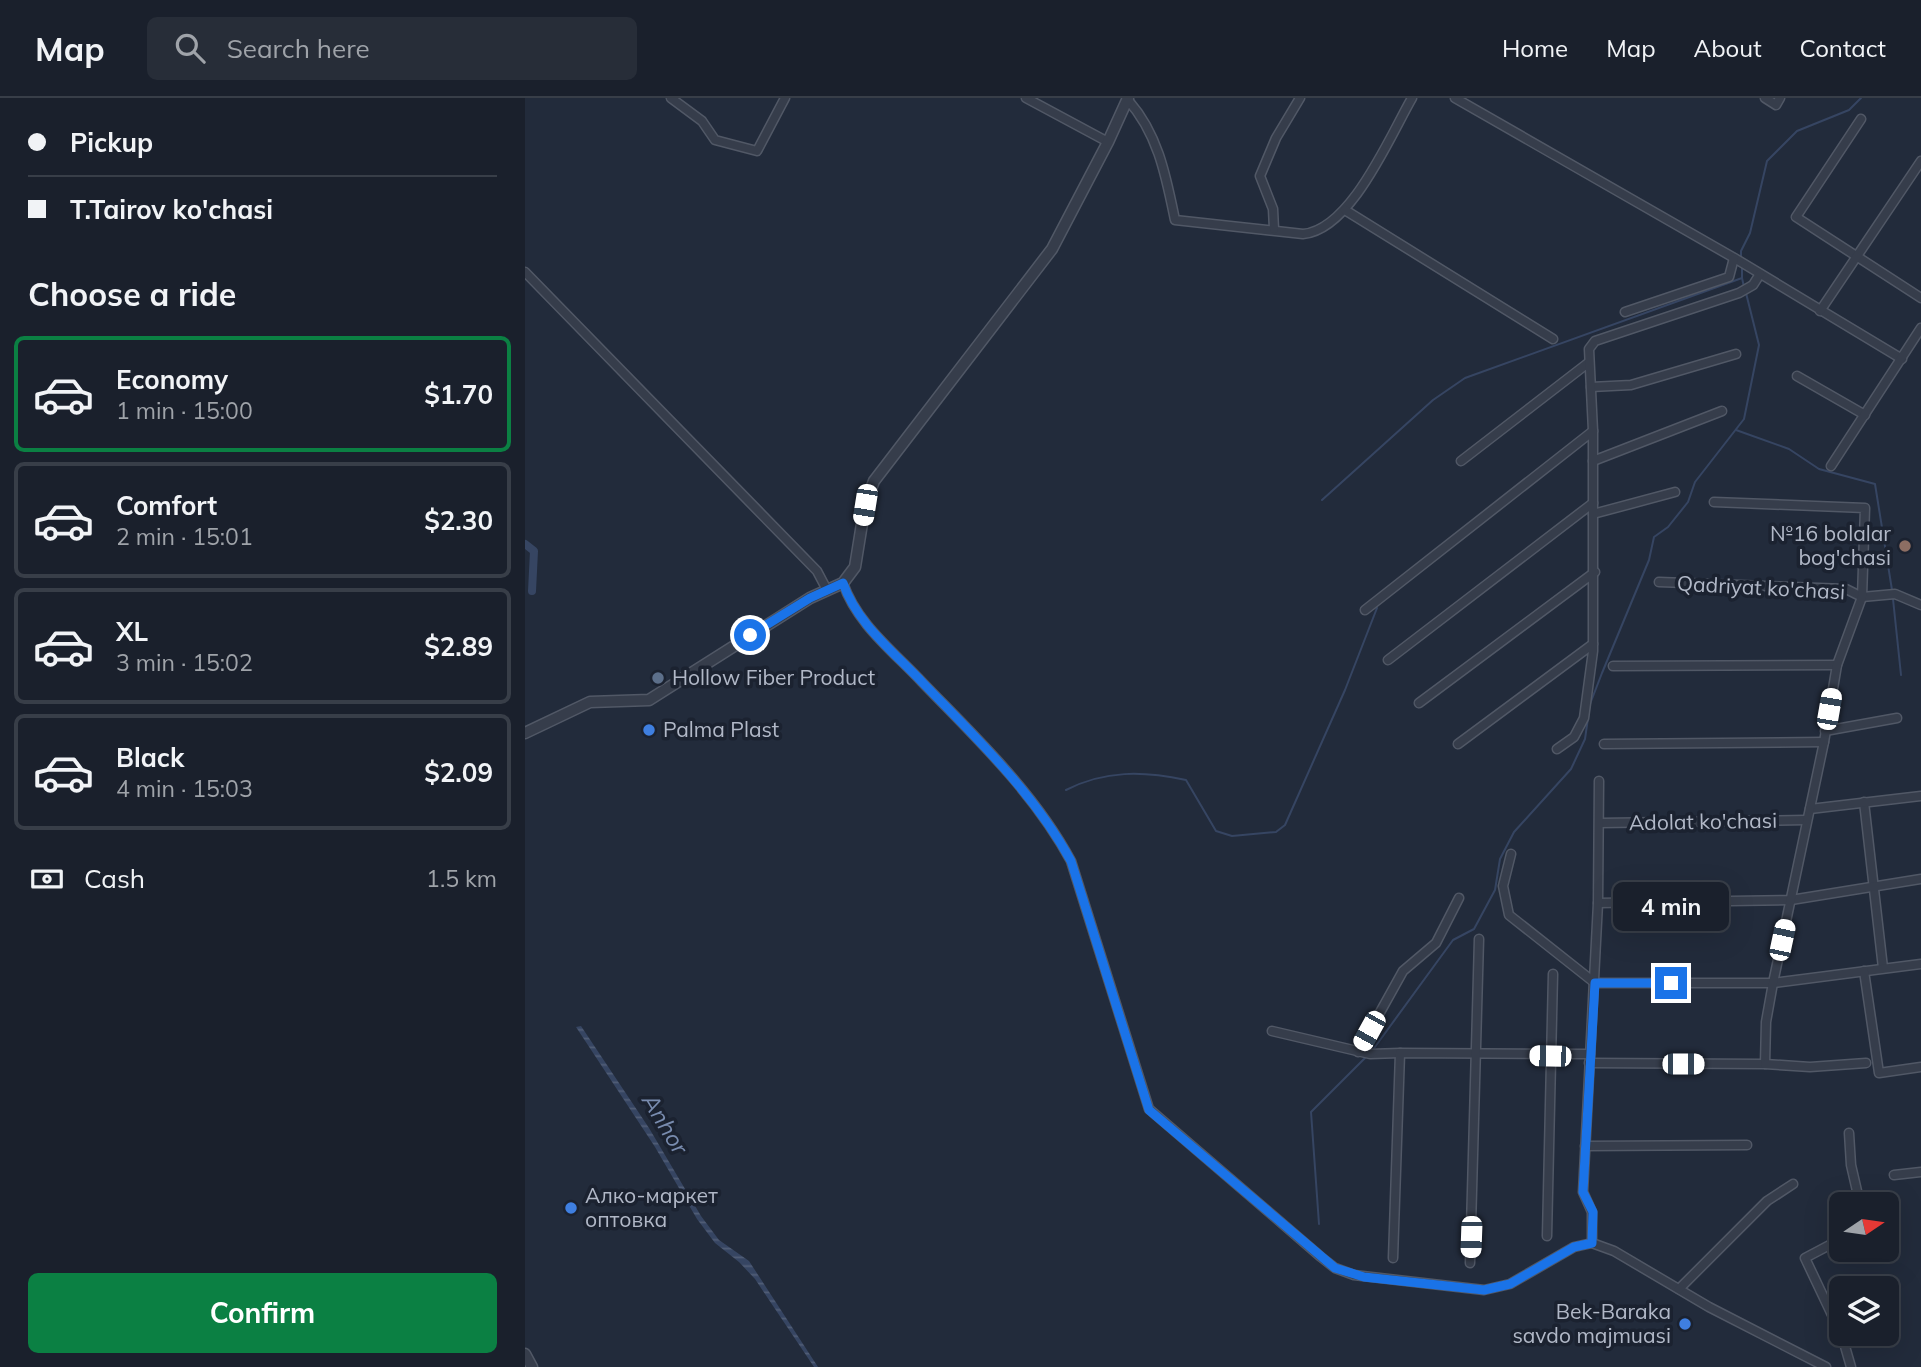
<!DOCTYPE html>
<html lang="en">
<head>
<meta charset="utf-8">
<style>
	:root { --surface:#1a202c; --page:#272d38; --text:#f1f3f6; --muted:#9fa3a9; --line:#383e48; --accent:#0b8043 }
	body { margin:0; font-family:Mulish,sans-serif; background:var(--page); color:var(--text); height:100vh; display:flex; flex-direction:column; font-size:26px; white-space:nowrap }
	* { box-sizing:border-box; margin:0 }
	p { font-size:23px; color:var(--muted) }
	.icon { flex:none; width:38px; height:38px; fill:none; stroke:currentColor; stroke-width:2; stroke-linecap:round; stroke-linejoin:round }
	.map { position:relative; flex:1; overflow:hidden }
	.drawer { display:flex; flex-direction:column; background:var(--surface); width:525px }
	.drawer>* { flex:none }
	.hud { display:grid; align-content:center; height:154px; padding:0 28px; background:var(--surface) }
	.needle { width:46px; rotate:77deg }
	.tools { position:absolute; left:1304px; top:1094px; display:grid; gap:14px }
	.tools a { display:grid; place-items:center; width:70px; height:70px; border-radius:10px; background:var(--surface); box-shadow:0 7px 28px #0002,0 0 0 2px var(--line); font-size:35px }
	.end { position:absolute; width:32px; height:32px; margin:-16px; border:9px solid #1a73e8; background:#fff; box-shadow:0 0 0 4px #fff }
	.from { border-radius:50% }
	.bubble { position:absolute; height:49px; border-radius:10px; background:var(--surface); box-shadow:0 7px 28px #0002,0 0 0 2px var(--line); font-size:23px; font-weight:700; line-height:49px; text-align:center }
	.car { position:absolute; width:21px; height:42px; margin:-21px -10px; border-radius:9px; box-shadow:0 0 5px 2px #0007; background:linear-gradient(#fff 24%,#345 0 40%,#fff 0 76%,#345 0 86%,#fff 0) }
	.hud b { display:flex; align-items:center; gap:24px; height:66px; font-size:26px }
	.hud b+b { border-top:2px solid var(--line) }
	.hud i { width:18px; height:18px; background:var(--text) }
	ul { padding:0; list-style:none }
	li { display:flex; align-items:center; gap:21px; height:116px; margin:0 14px 10px; padding:0 14px; border:4px solid var(--line); border-radius:10px }
	li div { flex:1 }
	li b { display:block; font-size:26px }
	li em { font-style:normal; font-weight:700 }
	li.on { border-color:var(--accent) }
	li>.icon { width:63px; height:63px; stroke-width:1.5 }
	h2 { padding:0 28px; font-size:32px; line-height:84px }
	.pay { display:flex; align-items:center; gap:18px; height:77px; padding:0 28px; font-size:26px }
	.pay p { margin-inline-start:auto }
	.primary-button { display:flex; gap:14px; margin-top:auto; padding:14px 28px }
	.primary-button a { flex:1; height:80px; border-radius:10px; background:var(--accent); color:#fff; font-size:28px; font-weight:700; line-height:80px; text-align:center }
	header { display:flex; align-items:center; gap:42px; box-sizing:border-box; height:98px; padding:0 35px; background:var(--surface); border-bottom:2px solid var(--line) }
	header strong { font-size:33px }
	nav { display:flex; gap:38px; margin-inline-start:auto; font-size:24px }
	.search { width:490px; height:63px; background:var(--page); display:flex; align-items:center; gap:18px; box-sizing:border-box; padding:0 24px; border-radius:10px; color:var(--muted); font-size:26px }
	main { display:flex; flex:1; min-height:0 }
	.map>svg:first-child { display:block }
	.water { fill:url(#water-rules) }
	.lines { fill:none; stroke-linecap:round; stroke-linejoin:round }
	.stream { stroke:#364562; stroke-width:2 }
	.canal { stroke:#364562; stroke-width:8 }
	.minor-casing { stroke:#515866; stroke-width:11 }
	.tertiary-casing { stroke:#515866; stroke-width:13 }
	.minor { stroke:#363d4b; stroke-width:8 }
	.tertiary { stroke:#363d4b; stroke-width:10 }
	.route { stroke:#1a73e8; stroke-width:9 }
	.education-dot { fill:#8d6e63; stroke:#1b2230; stroke-width:2.5 }
	.service-dot { fill:#5c6f8a; stroke:#1b2230; stroke-width:2.5 }
	.shop-dot { fill:#3f7fe0; stroke:#1b2230; stroke-width:2.5 }
	.labels { text-anchor:middle; stroke-width:7; stroke-linejoin:round; paint-order:stroke }
	.poi-label { font-size:21px; fill:#b1b8c7; stroke:#1b2230; text-anchor:start }
	.street-label { font-size:21px; fill:#b1b8c7; stroke:#1b2230 }
	.water-label { font-size:23px; font-style:italic; fill:#798caf; stroke:#1b2230 }
</style>
</head>
<body>
<header>
<strong>Map</strong>
<div class="search"><svg class="icon" aria-label="search" viewBox="0 0 24 24"><circle cx="10" cy="10" r="6"/><path d="M15 15l6 6"/></svg>Search here</div>
<nav><a>Home</a><a>Map</a><a>About</a><a>Contact</a></nav>
</header>
<main>
<section class="drawer">
<div class="hud">
<b><i class="from"></i>Pickup</b>
<b><i></i>T.Tairov ko'chasi</b>
</div>
<h2>Choose a ride</h2>
<ul>
<li class="on"><svg class="icon" aria-label="car" viewBox="0 0 24 24"><path d="M5 17H2v-5l4-1 3-4h7l3 4 3 1v5h-3M9 17h6M6 11h13"/><circle cx="7" cy="17" r="2"/><circle cx="17" cy="17" r="2"/></svg><div><b>Economy</b><p>1 min · 15:00</p></div><em>$1.70</em></li>
<li><svg class="icon" aria-label="car" viewBox="0 0 24 24"><path d="M5 17H2v-5l4-1 3-4h7l3 4 3 1v5h-3M9 17h6M6 11h13"/><circle cx="7" cy="17" r="2"/><circle cx="17" cy="17" r="2"/></svg><div><b>Comfort</b><p>2 min · 15:01</p></div><em>$2.30</em></li>
<li><svg class="icon" aria-label="car" viewBox="0 0 24 24"><path d="M5 17H2v-5l4-1 3-4h7l3 4 3 1v5h-3M9 17h6M6 11h13"/><circle cx="7" cy="17" r="2"/><circle cx="17" cy="17" r="2"/></svg><div><b>XL</b><p>3 min · 15:02</p></div><em>$2.89</em></li>
<li><svg class="icon" aria-label="car" viewBox="0 0 24 24"><path d="M5 17H2v-5l4-1 3-4h7l3 4 3 1v5h-3M9 17h6M6 11h13"/><circle cx="7" cy="17" r="2"/><circle cx="17" cy="17" r="2"/></svg><div><b>Black</b><p>4 min · 15:03</p></div><em>$2.09</em></li>
</ul>
<div class="pay"><svg class="icon" aria-label="cash" viewBox="0 0 24 24"><path d="M3 7h18v10H3z"/><circle cx="12" cy="12" r="2"/></svg>Cash<p>1.5 km</p></div>
<div class="primary-button"><a>Confirm</a></div>
</section>
<div class="map">
<svg width="1396" height="1269" viewBox="0 0 1396 1269">
	<defs>
		<pattern id="water-rules" width="6" height="5" patternUnits="userSpaceOnUse" patternTransform="scale(1.75)"><rect width="6" height="5" fill="#364562"/><path d="M0 2.5h6" fill="none" stroke="#515e77"/></pattern>
	</defs>
	<rect width="100%" height="100%" fill="#222b3b"/>
	<path class="water" d="M56,928L124,1030L176,1118L194,1142L224,1163L293,1269H289L230,1181L214,1164L190,1145L172,1121L130,1049L51,929Z"/>
	<g class="lines">
		<g class="stream">
			<path d="M1216,162V153L1225,135L1242,63L1272,33L1324,12L1336,0"/>
			<path d="M1217,180L1219,189"/>
			<path d="M1211,332L1264,351L1294,371L1350,386L1367,492"/>
			<path d="M797,402L908,302L940,280L1217,180V168"/>
			<path d="M1368,501L1376,577"/>
			<path d="M541,692C580,672 618,673 661,682L691,733L707,738L751,734L760,727L820,592L852,510"/>
			<path d="M847,953L928,842L949,831L970,792L975,761L989,734L1046,671L1060,641L1065,606L1077,575L1124,462L1129,439L1143,429L1163,404L1170,384L1219,321L1234,247L1221,195"/>
			<path d="M794,1126L786,1014L841,959"/>
		</g>
		<path class="canal" d="M0,446L9,453L7,493"/>
		<g class="minor-casing">
			<g id="minor">
				<path d="M146,0L177,23L190,42L232,53L260,0"/>
				<path d="M501,0L583,44"/>
				<path d="M930,0L1211,161L1377,261"/>
				<path d="M1240,0L1251,7L1255,0"/>
				<path d="M602,1C633,35 641,78 650,122L778,136C826,132 865,38 887,0"/>
				<path d="M1336,21L1271,119L1396,200"/>
				<path d="M820,112L1028,241"/>
				<path d="M749,131L748,111L735,78L751,40L775,0"/>
				<path d="M0,174L292,473L302,492"/>
				<path d="M1295,213L1396,63"/>
				<path d="M1100,214L1204,179L1209,160"/>
				<path d="M1272,278L1340,317"/>
				<path d="M1066,289L1106,287L1211,256"/>
				<path d="M936,363L1063,265"/>
				<path d="M1068,363L1197,313"/>
				<path d="M1306,368L1396,230"/>
				<path d="M1068,416L1150,394"/>
				<path d="M1134,484L1321,491L1337,499L1370,496L1396,507"/>
				<path d="M318,485C332,526 368,553 397,584C451,640 509,694 546,763L624,1011L796,1159L810,1170L829,1177L959,1192L985,1186L1049,1149L1067,1145L1089,1153L1184,1209L1301,1269"/>
				<path d="M840,512L1068,333"/>
				<path d="M863,562L1068,405"/>
				<path d="M1088,568L1312,567"/>
				<path d="M894,605L1070,474"/>
				<path d="M1300,633L1372,620"/>
				<path d="M933,646L1068,546"/>
				<path d="M1079,646L1299,644"/>
				<path d="M1032,651L1049,639L1059,620L1068,553V333L1064,251L1070,243L1214,195L1228,187L1235,176"/>
				<path d="M1339,704L1358,870"/>
				<path d="M1285,711L1396,698"/>
				<path d="M1075,725L1281,722"/>
				<path d="M986,756L978,788L984,817L1070,885H1248L1396,866"/>
				<path d="M1073,805L1266,802L1396,781"/>
				<path d="M1339,873L1354,975L1396,969"/>
				<path d="M747,933L845,956L875,955"/>
				<path d="M833,954L878,873L911,845L934,800"/>
				<path d="M1064,965L1240,966L1241,924L1248,885L1299,644L1312,567L1337,499L1340,410L1189,404"/>
				<path d="M1240,966L1285,969L1341,965"/>
				<path d="M1324,1035L1326,1067L1335,1106"/>
				<path d="M1060,1048L1222,1047"/>
				<path d="M1369,1077L1396,1074"/>
				<path d="M1022,1138L1028,876"/>
				<path d="M1316,1141L1280,1160L1317,1238L1326,1269"/>
				<path d="M1067,1145V1114L1058,1094L1073,805L1074,683"/>
				<path d="M868,1160L875,955L1065,956"/>
				<path d="M945,1165L954,841"/>
				<path d="M1154,1191L1242,1103L1268,1086"/>
			</g>
		</g>
		<g class="tertiary-casing">
			<g id="tertiary">
				<path d="M0,635L65,604L124,602L285,500L318,485L330,469L340,407L349,383L527,151L583,44L603,0"/>
				<path d="M0,1256L7,1269"/>
			</g>
		</g>
		<use href="#minor" class="minor"/>
		<use href="#tertiary" class="tertiary"/>
	</g>
	<g class="lines">
		<path class="route" d="M225,537L285,500L318,485C332,526 369,554 398,585C452,641 509,695 546,763L624,1012L810,1170L839,1179L959,1192L985,1186L1049,1149L1067,1145L1068,1114L1058,1094L1070,885H1146"/>
	</g>
	<circle class="education-dot" cx="1380" cy="448" r="7"/>
	<circle class="service-dot" cx="133" cy="580" r="7"/>
	<g class="shop-dot">
		<circle cx="124" cy="632" r="7"/>
		<circle cx="46" cy="1110" r="7"/>
		<circle cx="1160" cy="1226" r="7"/>
	</g>
	<g class="labels">
		<g class="poi-label">
			<text x="1366" y="443" text-anchor="end">№16 bolalar<tspan x="1366" dy="24">bog'chasi</tspan></text>
			<text x="147" y="587">Hollow Fiber Product</text>
			<text x="138" y="639">Palma Plast</text>
			<text x="60" y="1105">Алко-маркет<tspan x="60" dy="24">оптовка</tspan></text>
			<text x="1146" y="1221" text-anchor="end">Bek-Baraka<tspan x="1146" dy="24">savdo majmuasi</tspan></text>
		</g>
		<g class="street-label">
			<text transform="translate(1236 490) rotate(3)" y="7">Qadriyat ko'chasi</text>
			<text transform="translate(1178 724) rotate(-1)" y="7">Adolat ko'chasi</text>
		</g>
		<g class="water-label">
			<text transform="translate(140 1026) rotate(59)" y="8">Anhor</text>
		</g>
	</g>
</svg>
<div class="tools">
<a><svg class="needle" viewBox="-14 -14 28 28"><path d="M0-13l5 13h-10z" fill="#e53935"/><path d="M0 13l5-13h-10z" fill="#9fa3a9"/></svg></a>
<a><svg class="icon" aria-label="layers" viewBox="0 0 24 24"><path d="M12 4l9 5-9 5-9-5zM3 14l9 5 9-5"/></svg></a>
</div>
<i class="end from" style="left:225px;top:537px"></i>
<i class="end" style="left:1146px;top:885px"></i>
<div class="bubble" style="left:1088px;top:784px;width:116px">4 min</div>
<i class="car" style="left:340px;top:407px;rotate:189deg"></i>
<i class="car" style="left:1304px;top:611px;rotate:10deg"></i>
<i class="car" style="left:1257px;top:842px;rotate:12deg"></i>
<i class="car" style="left:844px;top:933px;rotate:209deg"></i>
<i class="car" style="left:1025px;top:958px;rotate:271deg"></i>
<i class="car" style="left:1158px;top:966px;rotate:90deg"></i>
<i class="car" style="left:946px;top:1139px;rotate:182deg"></i>
</div>
</main>
</body>
</html>
